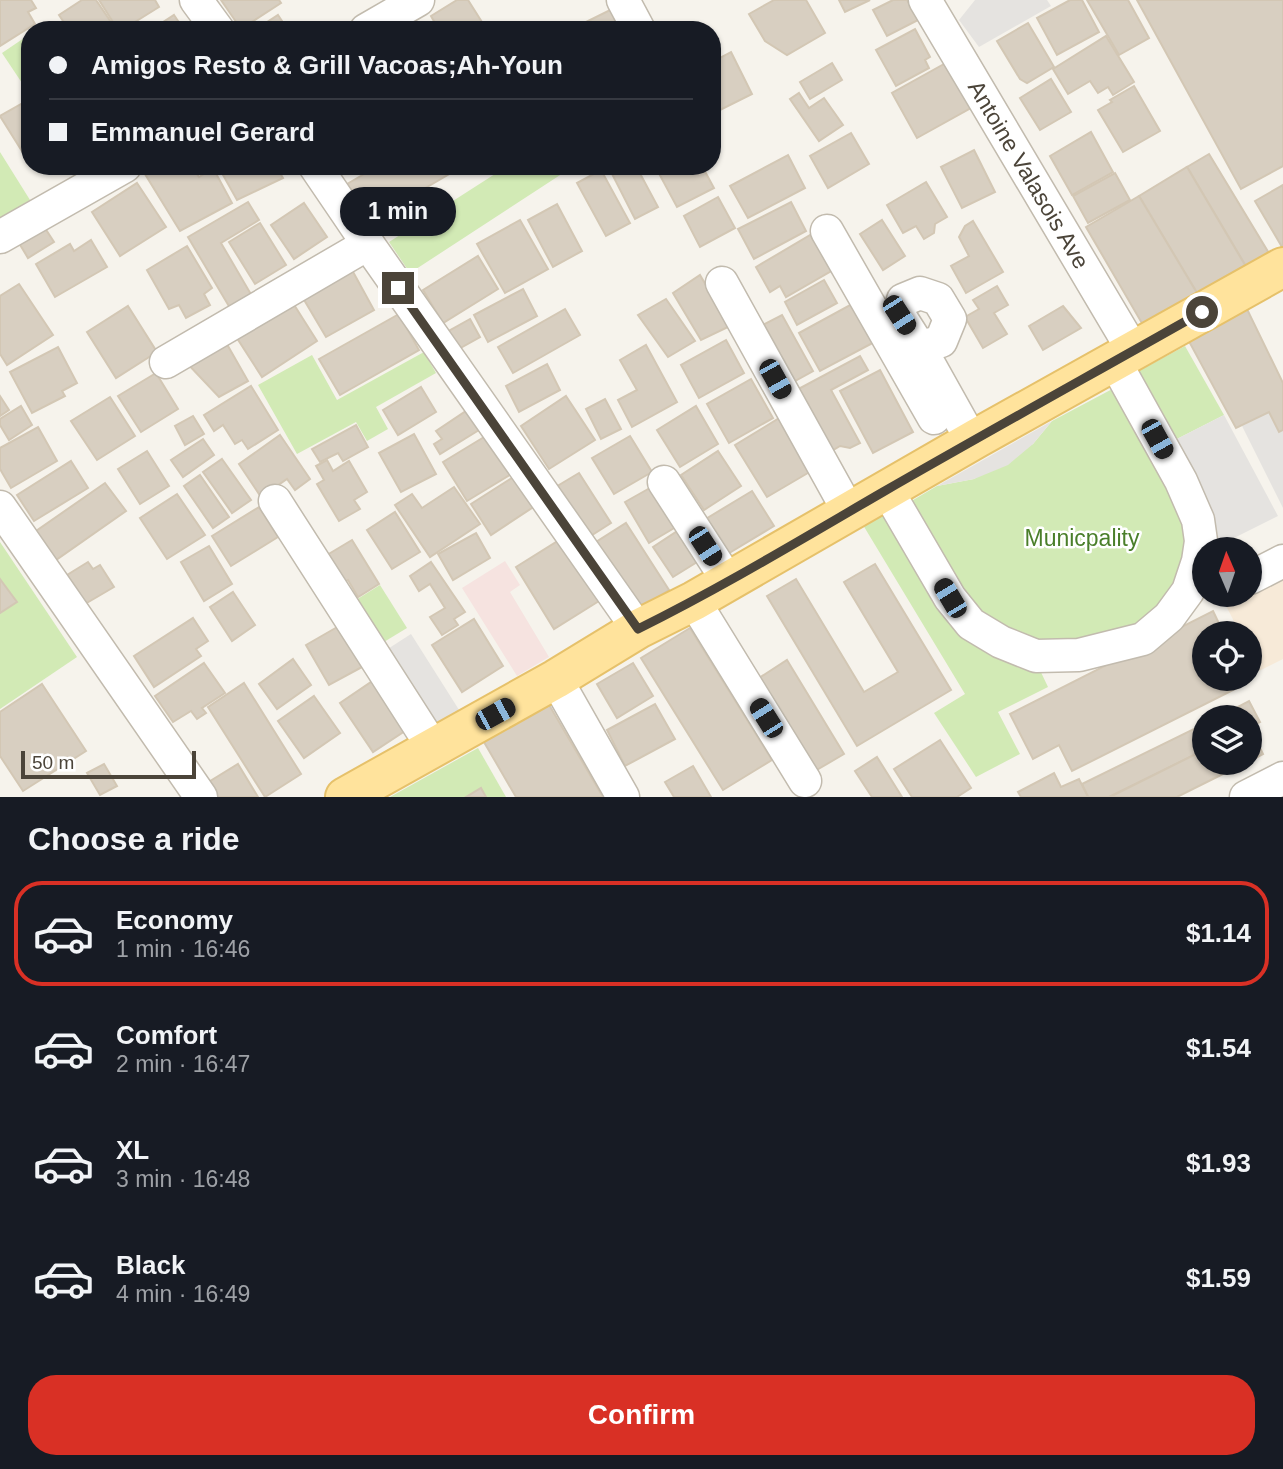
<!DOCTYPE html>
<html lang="en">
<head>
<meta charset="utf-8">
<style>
	:root { --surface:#171b24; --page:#20242c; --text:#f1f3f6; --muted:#9ea1a6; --line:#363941; --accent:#d93025 }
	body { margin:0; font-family:Helvetica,sans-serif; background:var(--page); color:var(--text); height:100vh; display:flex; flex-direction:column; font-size:26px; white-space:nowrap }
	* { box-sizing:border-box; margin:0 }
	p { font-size:23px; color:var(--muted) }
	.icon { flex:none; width:38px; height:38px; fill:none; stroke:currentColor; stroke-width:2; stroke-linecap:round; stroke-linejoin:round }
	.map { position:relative; height:797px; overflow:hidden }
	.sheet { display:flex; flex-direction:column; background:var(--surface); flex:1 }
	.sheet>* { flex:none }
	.guide { position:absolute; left:21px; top:21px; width:700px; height:154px; border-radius:28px; box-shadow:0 2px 5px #0004; display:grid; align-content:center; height:154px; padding:0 28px; background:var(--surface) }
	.needle { width:46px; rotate:358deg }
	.fabs { position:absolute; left:1192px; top:537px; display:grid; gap:14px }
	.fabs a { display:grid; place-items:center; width:70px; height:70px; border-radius:50%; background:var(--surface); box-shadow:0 2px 5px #0004; font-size:35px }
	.scale { position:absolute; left:21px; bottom:18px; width:175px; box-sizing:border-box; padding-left:7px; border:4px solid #4b4439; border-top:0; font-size:19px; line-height:24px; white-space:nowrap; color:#4b4439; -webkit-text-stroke:5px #fff; paint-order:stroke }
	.end { position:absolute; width:32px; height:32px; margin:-16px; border:9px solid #4b4439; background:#fff; box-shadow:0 0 0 4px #fff }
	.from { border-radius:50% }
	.bubble { position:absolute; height:49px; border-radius:24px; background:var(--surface); box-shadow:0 2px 5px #0004; font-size:23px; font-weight:800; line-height:49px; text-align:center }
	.car { position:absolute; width:21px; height:42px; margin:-21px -10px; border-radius:9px; box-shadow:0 0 5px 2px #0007; background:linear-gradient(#222 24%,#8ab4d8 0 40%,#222 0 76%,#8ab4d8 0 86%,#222 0) }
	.guide b { display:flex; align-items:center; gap:24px; height:66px; font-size:26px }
	.guide b+b { border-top:2px solid var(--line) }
	.guide i { width:18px; height:18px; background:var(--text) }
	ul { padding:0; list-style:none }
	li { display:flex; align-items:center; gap:21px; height:105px; margin:0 14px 10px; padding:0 14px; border:4px solid transparent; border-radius:28px }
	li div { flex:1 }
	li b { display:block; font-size:26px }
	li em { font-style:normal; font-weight:800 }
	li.active { border-color:var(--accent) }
	li>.icon { width:63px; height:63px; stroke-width:1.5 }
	h2 { padding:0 28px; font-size:32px; line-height:84px }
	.primary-button { display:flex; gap:14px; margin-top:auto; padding:14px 28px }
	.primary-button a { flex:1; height:80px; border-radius:28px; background:var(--accent); color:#fff; font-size:28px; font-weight:800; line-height:80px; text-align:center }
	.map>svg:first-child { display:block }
	.commercial { fill:#f7ead8 }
	.medical { fill:#f6e3e0 }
	.green { fill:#d2eab5 }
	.parking { fill:#e5e3e0 }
	.building { fill:#d8cfc1; stroke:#d3c7b4; stroke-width:2 }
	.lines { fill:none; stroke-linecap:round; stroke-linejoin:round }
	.minor-casing { stroke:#c2bbae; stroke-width:35 }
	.major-casing { stroke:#e6c16a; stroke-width:42 }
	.minor { stroke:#fff; stroke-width:32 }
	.major { stroke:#ffe39c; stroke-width:38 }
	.route { stroke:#4b4439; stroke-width:9 }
	.labels { text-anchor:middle; stroke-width:5; stroke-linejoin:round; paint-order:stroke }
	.street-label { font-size:23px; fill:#4b4439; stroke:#fff }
	.park-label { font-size:23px; fill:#4a7f2a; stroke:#fff }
</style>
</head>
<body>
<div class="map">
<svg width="1283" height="797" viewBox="0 0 1283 797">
	<rect width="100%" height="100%" fill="#f6f3ec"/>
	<path class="commercial" d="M1283,570V659L1259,671L1250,652V634L1240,633L1223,600L1234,595H1250V587Z"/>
	<path class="medical" d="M505,561L520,585L510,592L549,657L517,676L462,588Z"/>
	<g class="green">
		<path d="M30,34V95L2,53Z"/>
		<path d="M0,152L30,200L0,219Z"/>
		<path d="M490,166H574L410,273L389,242L495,174Z"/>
		<path d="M1185,346L1224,415L1169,443L1133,374Z"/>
		<path d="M424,352L436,373L376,407L388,429L367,441L356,422L297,454L258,385L312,355L337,400Z"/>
		<path d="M1118,386L1192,523L1183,580L1136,630L1038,666L1048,687L998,712L1020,754L976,777L934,713L965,694L863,525L892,509L908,503L937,486L974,479L1033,444L1052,421Z"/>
		<path d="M0,542L77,657L0,709Z"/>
		<path d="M380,585L407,628L374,648L348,605Z"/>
		<path d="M478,748L506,797H390Z"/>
	</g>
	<g class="parking">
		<path d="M975,0H1047L1051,6L979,47L959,20Z"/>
		<path d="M1269,412L1279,431L1283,430V508L1242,426Z"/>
		<path d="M1224,415L1278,516L1218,546L1169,443Z"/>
		<path d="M1052,421L1033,444L1008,465L974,479L937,486Z"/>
		<path d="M411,634L461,713L430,732L380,654Z"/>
	</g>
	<g class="building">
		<path d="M0,0H31L36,8L28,12L35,24L0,46Z"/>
		<path d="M82,0H96L115,28L113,30H69L59,15Z"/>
		<path d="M99,0H155L159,7L122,30H118Z"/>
		<path d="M221,0H279L281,3L241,29Z"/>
		<path d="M457,0H468L487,30H439L431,16Z"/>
		<path d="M774,0H806L825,33L787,55L765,41L749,14Z"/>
		<path d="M839,0H870L845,12Z"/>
		<path d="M893,0H907L918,20L887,36L873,10Z"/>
		<path d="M1070,0H1082L1099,32L1057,55L1037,18Z"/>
		<path d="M1087,0H1128L1149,38L1119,55Z"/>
		<path d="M1137,0H1283V166L1241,189Z"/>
		<path d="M616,7L627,30H578L576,27Z"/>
		<path d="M174,15L184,30H151Z"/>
		<path d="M278,15L288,30H255Z"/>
		<path d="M1028,23L1054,67L1027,83L1020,79L997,41Z"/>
		<path d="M915,29L930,57L925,60L929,68L896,86L876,50Z"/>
		<path d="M1106,36L1134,82L1113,95L1108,87L1098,93L1090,81L1068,94L1053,69Z"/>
		<path d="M731,52L752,94L714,113L712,111V62Z"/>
		<path d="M953,59L978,104L917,138L892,93Z"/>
		<path d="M832,63L842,80L810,99L800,82Z"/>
		<path d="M1051,79L1071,112L1040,130L1020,98Z"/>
		<path d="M1134,86L1160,131L1123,152L1098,110L1112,102L1110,100Z"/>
		<path d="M799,93L809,108L824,98L843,125L819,141L790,99Z"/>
		<path d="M30,99V164L0,116Z"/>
		<path d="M1091,132L1113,172L1072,195L1050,156Z"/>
		<path d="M851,133L869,164L828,188L810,156Z"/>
		<path d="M974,150L995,192L962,208L941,167Z"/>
		<path d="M1209,154L1270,255L1247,268L1187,167Z"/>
		<path d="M788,155L805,188L748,218L730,186Z"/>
		<path d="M159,166H192L199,177L213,168L232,203L180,231L145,174Z"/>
		<path d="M218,166H276L283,178L237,200Z"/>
		<path d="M378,166H463L369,221L347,184Z"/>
		<path d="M608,166H636L658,207L635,219Z"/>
		<path d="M655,166H702L714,188L677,207Z"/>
		<path d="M1187,167L1245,265L1197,293L1139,196Z"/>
		<path d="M601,170L630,223L606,236L577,183Z"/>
		<path d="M1115,173L1130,200L1088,223L1073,196Z"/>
		<path d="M926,182L947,217L935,224L934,233L924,239L916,226L903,233L887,205Z"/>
		<path d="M137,183L166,227L120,256L92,212Z"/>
		<path d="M1283,185V247H1282L1255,201Z"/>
		<path d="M1139,196L1197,293L1143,325L1086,227Z"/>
		<path d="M718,197L735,228L700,247L684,216Z"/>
		<path d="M248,202L259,220L221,243L252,296L230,308L188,237Z"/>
		<path d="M791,202L806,231L754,259L738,229Z"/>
		<path d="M304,203L327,237L294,259L271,225Z"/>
		<path d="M557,204L582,251L553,267L528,220Z"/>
		<path d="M520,220L548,269L505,293L477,244Z"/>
		<path d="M882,220L905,256L883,270L860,234Z"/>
		<path d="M973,221L1003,272L966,293L951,266L969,256L959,237L965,226Z"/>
		<path d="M41,222L54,242L28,258L16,238Z"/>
		<path d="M260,223L286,265L255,284L229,242Z"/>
		<path d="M817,231L833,270L786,297L780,286L770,292L756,267Z"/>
		<path d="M91,240L107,267L55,297L36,264L70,244L74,251Z"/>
		<path d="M187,246L212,288L204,294L210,305L186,318L179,305L169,309L147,270Z"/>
		<path d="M478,256L498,289L443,323L423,290Z"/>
		<path d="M352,270L374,310L326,337L303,298Z"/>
		<path d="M700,275L730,326L701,340L673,293Z"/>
		<path d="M824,280L837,303L797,325L785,302Z"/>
		<path d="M19,284L53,335L7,365L0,354V296Z"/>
		<path d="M997,286L1008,305L994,313L1007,334L983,348L965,317L979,309L973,300Z"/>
		<path d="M523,289L537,316L488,342L474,315Z"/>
		<path d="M666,299L695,341L668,357L638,315Z"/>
		<path d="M861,299L882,338L820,371L799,333Z"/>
		<path d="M291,300L317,341L262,377L235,335Z"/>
		<path d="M1244,303L1283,383V430L1279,432L1269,412L1236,428L1185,334Z"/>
		<path d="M128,306L157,352L116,378L87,332Z"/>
		<path d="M1063,306L1081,328L1043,350L1029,326Z"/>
		<path d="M565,309L580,335L513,373L498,347Z"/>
		<path d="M399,314L419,350L340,395L319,359Z"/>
		<path d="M782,315L813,371L788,385L757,328Z"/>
		<path d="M470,319L480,337L457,350L447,332Z"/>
		<path d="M224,339L248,381L219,397L184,360Z"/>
		<path d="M726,340L744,373L699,398L681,365Z"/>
		<path d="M646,345L677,402L632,427L618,400L637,390L620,360Z"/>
		<path d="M58,347L77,383L62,391L65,396L32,413L10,372Z"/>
		<path d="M860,356L868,370L831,390L860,443L850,448L840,446L825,455L791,393Z"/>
		<path d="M547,364L560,390L519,412L506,386Z"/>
		<path d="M880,370L913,432L873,453L840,391Z"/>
		<path d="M156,373L178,409L141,432L118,396Z"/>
		<path d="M751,379L773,418L729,443L707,404Z"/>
		<path d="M251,386L278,430L248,449L242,440L235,444L223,425L214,431L204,415Z"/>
		<path d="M421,387L436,412L398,435L383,410Z"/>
		<path d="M0,396L9,410L0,416Z"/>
		<path d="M566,396L595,440L549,469L521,426Z"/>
		<path d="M110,397L135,436L97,460L71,421Z"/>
		<path d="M605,399L621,429L601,439L586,409Z"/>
		<path d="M21,406L32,425L9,440L0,425V419Z"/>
		<path d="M696,406L718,444L680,467L657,430Z"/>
		<path d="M466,411L479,430L440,454L434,444L442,439L436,431Z"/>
		<path d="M193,416L204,434L185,445L175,426Z"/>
		<path d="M781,417L813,470L767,497L735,445Z"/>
		<path d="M356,425L368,447L343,461L338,453L320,462L312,449Z"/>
		<path d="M38,427L57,461L11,488L0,469V448Z"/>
		<path d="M414,434L436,474L401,492L379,453Z"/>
		<path d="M489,434L513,473L467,501L443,462Z"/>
		<path d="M280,435L310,479L295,490L287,479L261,497L239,464Z"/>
		<path d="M630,436L652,472L614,494L592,458Z"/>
		<path d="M203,439L214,455L183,477L171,460Z"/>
		<path d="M147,451L169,486L140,504L118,469Z"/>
		<path d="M718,451L741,486L704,510L681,475Z"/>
		<path d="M222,459L251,500L232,513L203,472Z"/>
		<path d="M327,460L333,471L349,461L367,492L354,500L360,509L339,521L317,484L324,480L316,466Z"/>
		<path d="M71,461L88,488L34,521L17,495Z"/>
		<path d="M579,473L611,523L581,542L549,491Z"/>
		<path d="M200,475L229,517L213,528L184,486Z"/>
		<path d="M515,476L535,506L491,535L471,504Z"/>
		<path d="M105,483L126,511L56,560L36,531Z"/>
		<path d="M657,484L681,524L649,543L625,502Z"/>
		<path d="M454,487L480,524L430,557L395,505L412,494L422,508Z"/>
		<path d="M752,491L774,526L726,555L704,520Z"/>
		<path d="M177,494L205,535L167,559L140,518Z"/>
		<path d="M259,507L278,537L231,566L212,536Z"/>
		<path d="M395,512L420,552L392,569L367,530Z"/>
		<path d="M626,523L669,590L631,614L588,547Z"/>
		<path d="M682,528L702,559L673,577L653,547Z"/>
		<path d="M476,533L490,558L453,580L438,554Z"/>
		<path d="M561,539L599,601L554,629L516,567Z"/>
		<path d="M352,540L379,584L358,597L348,580L334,588L317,561Z"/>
		<path d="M209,546L232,584L204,601L181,562Z"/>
		<path d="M88,562L93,569L100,565L114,587L85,604L67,575Z"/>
		<path d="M431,562L465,612L454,619L458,625L442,635L430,617L445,608L430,584L419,591L410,576Z"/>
		<path d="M875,564L951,690L857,746L767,596L796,579L864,692L898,672L844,582Z"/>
		<path d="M0,579L17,602L0,613Z"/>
		<path d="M233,592L255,625L232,641L210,607Z"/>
		<path d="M1213,611L1224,634H1204V679H1248L1249,682L1072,771L1059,745L1033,759L1010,714Z"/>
		<path d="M193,618L208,641L196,649L201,656L154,687L134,656Z"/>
		<path d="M474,619L503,666L462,692L432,645Z"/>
		<path d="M339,626L362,667L329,685L306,645Z"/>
		<path d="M690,628L772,760L723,790L641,658Z"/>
		<path d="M293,659L311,685L277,709L259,684Z"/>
		<path d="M787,660L844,754L815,771L759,678Z"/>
		<path d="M204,663L225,693L202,708L206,713L197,719L191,711L173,722L155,696Z"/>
		<path d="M633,663L653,696L617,718L597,684Z"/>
		<path d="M374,680L408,729L373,752L340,703Z"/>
		<path d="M244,683L301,774L265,797L208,707Z"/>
		<path d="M42,684L86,751L23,791L0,756V712Z"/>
		<path d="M314,696L340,733L304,758L278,721Z"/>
		<path d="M1249,701L1260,722L1250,727V718H1217Z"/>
		<path d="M548,703L603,797H516L484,742Z"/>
		<path d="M655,704L675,739L625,766L607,730Z"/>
		<path d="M1204,724V750L1109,797H1088L1082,784Z"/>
		<path d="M1250,727L1263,754L1250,761Z"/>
		<path d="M940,740L971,788L957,797H912L894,769Z"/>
		<path d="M1204,750V763H1245L1177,797H1110Z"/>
		<path d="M877,757L902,797H872L855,771Z"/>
		<path d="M104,764L117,786L100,795L87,773Z"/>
		<path d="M238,764L258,797H208L202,786Z"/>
		<path d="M693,766L711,797H674L665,782Z"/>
		<path d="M1054,773L1061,787L1079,779L1088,797H1021L1018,792Z"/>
		<path d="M481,788L486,797H466Z"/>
	</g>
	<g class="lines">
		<g class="minor-casing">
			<g id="minor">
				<path d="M196,0L218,30"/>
				<path d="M623,0L639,30"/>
				<path id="s1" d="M925,0L1134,352"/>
				<path d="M366,30L418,0"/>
				<path d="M315,166L368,244L638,629"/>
				<path d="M827,231L934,418"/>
				<path d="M0,237L125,166"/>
				<path d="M722,283L849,512"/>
				<path d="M920,348L941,341L950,319L938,299L920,293L903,300L899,315L920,348L972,441"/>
				<path d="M166,362L368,244"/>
				<path d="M664,482L728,581"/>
				<path d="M887,490L950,598L971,624L1001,642L1036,656L1079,655L1143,639L1169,617L1188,591L1198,561L1201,541L1198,520L1181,481L1115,362"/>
				<path d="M275,501L434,749"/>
				<path d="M0,507L201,797"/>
				<path d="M1250,578L1283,561"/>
				<path d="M694,601L805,781"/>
				<path d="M556,679L623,797"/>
				<path d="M1246,797L1283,778"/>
			</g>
		</g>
		<g class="major-casing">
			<path id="major" d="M345,797L556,679L638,629L694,601L977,438L1283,267"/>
		</g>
		<use href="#minor" class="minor"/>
		<use href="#major" class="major"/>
	</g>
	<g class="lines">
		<path class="route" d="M398,288L638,629C721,588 802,539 883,492C989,431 1096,372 1202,312"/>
	</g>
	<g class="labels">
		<g class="street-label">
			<text dy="8" stroke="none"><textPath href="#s1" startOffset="203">Antoine Valasois Ave</textPath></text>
		</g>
		<g class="park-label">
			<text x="1082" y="546">Municpality</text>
		</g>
	</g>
</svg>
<div class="fabs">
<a><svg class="needle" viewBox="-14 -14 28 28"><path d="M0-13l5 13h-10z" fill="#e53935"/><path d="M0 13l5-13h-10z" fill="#9ea1a6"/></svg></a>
<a><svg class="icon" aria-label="locate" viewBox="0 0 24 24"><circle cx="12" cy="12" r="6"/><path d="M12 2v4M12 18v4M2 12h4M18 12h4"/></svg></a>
<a><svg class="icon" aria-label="layers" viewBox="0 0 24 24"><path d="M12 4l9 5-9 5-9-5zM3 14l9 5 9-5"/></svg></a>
</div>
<div class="scale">50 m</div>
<i class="end from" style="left:1202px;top:312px"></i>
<i class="end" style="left:398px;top:288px"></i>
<div class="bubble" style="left:340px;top:187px;width:116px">1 min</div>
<i class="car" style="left:899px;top:315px;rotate:147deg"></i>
<i class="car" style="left:775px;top:379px;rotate:151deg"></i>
<i class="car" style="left:1157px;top:439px;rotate:151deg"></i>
<i class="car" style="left:705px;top:546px;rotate:147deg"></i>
<i class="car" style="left:950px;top:598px;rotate:329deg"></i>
<i class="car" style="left:495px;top:714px;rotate:61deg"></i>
<i class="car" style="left:766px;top:718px;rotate:328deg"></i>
<div class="guide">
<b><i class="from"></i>Amigos Resto &amp; Grill Vacoas;Ah-Youn</b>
<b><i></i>Emmanuel Gerard</b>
</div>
</div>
<section class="sheet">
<h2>Choose a ride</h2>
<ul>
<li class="active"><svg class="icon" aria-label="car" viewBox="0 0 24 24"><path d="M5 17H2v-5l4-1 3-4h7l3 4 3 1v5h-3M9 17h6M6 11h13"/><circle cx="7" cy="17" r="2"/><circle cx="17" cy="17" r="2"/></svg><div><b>Economy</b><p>1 min · 16:46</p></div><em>$1.14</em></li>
<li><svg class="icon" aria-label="car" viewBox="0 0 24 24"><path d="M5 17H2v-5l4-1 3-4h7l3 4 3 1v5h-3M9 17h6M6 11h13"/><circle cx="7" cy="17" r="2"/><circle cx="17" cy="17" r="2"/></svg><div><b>Comfort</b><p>2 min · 16:47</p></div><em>$1.54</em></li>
<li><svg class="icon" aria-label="car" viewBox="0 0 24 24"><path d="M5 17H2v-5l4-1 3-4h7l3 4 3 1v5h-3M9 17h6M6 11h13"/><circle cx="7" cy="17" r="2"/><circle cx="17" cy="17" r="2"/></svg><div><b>XL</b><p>3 min · 16:48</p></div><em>$1.93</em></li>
<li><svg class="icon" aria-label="car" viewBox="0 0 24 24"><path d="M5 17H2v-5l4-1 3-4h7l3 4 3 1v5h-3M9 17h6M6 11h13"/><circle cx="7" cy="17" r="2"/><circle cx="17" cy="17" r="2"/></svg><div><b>Black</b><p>4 min · 16:49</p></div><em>$1.59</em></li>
</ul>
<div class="primary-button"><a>Confirm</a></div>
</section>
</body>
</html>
